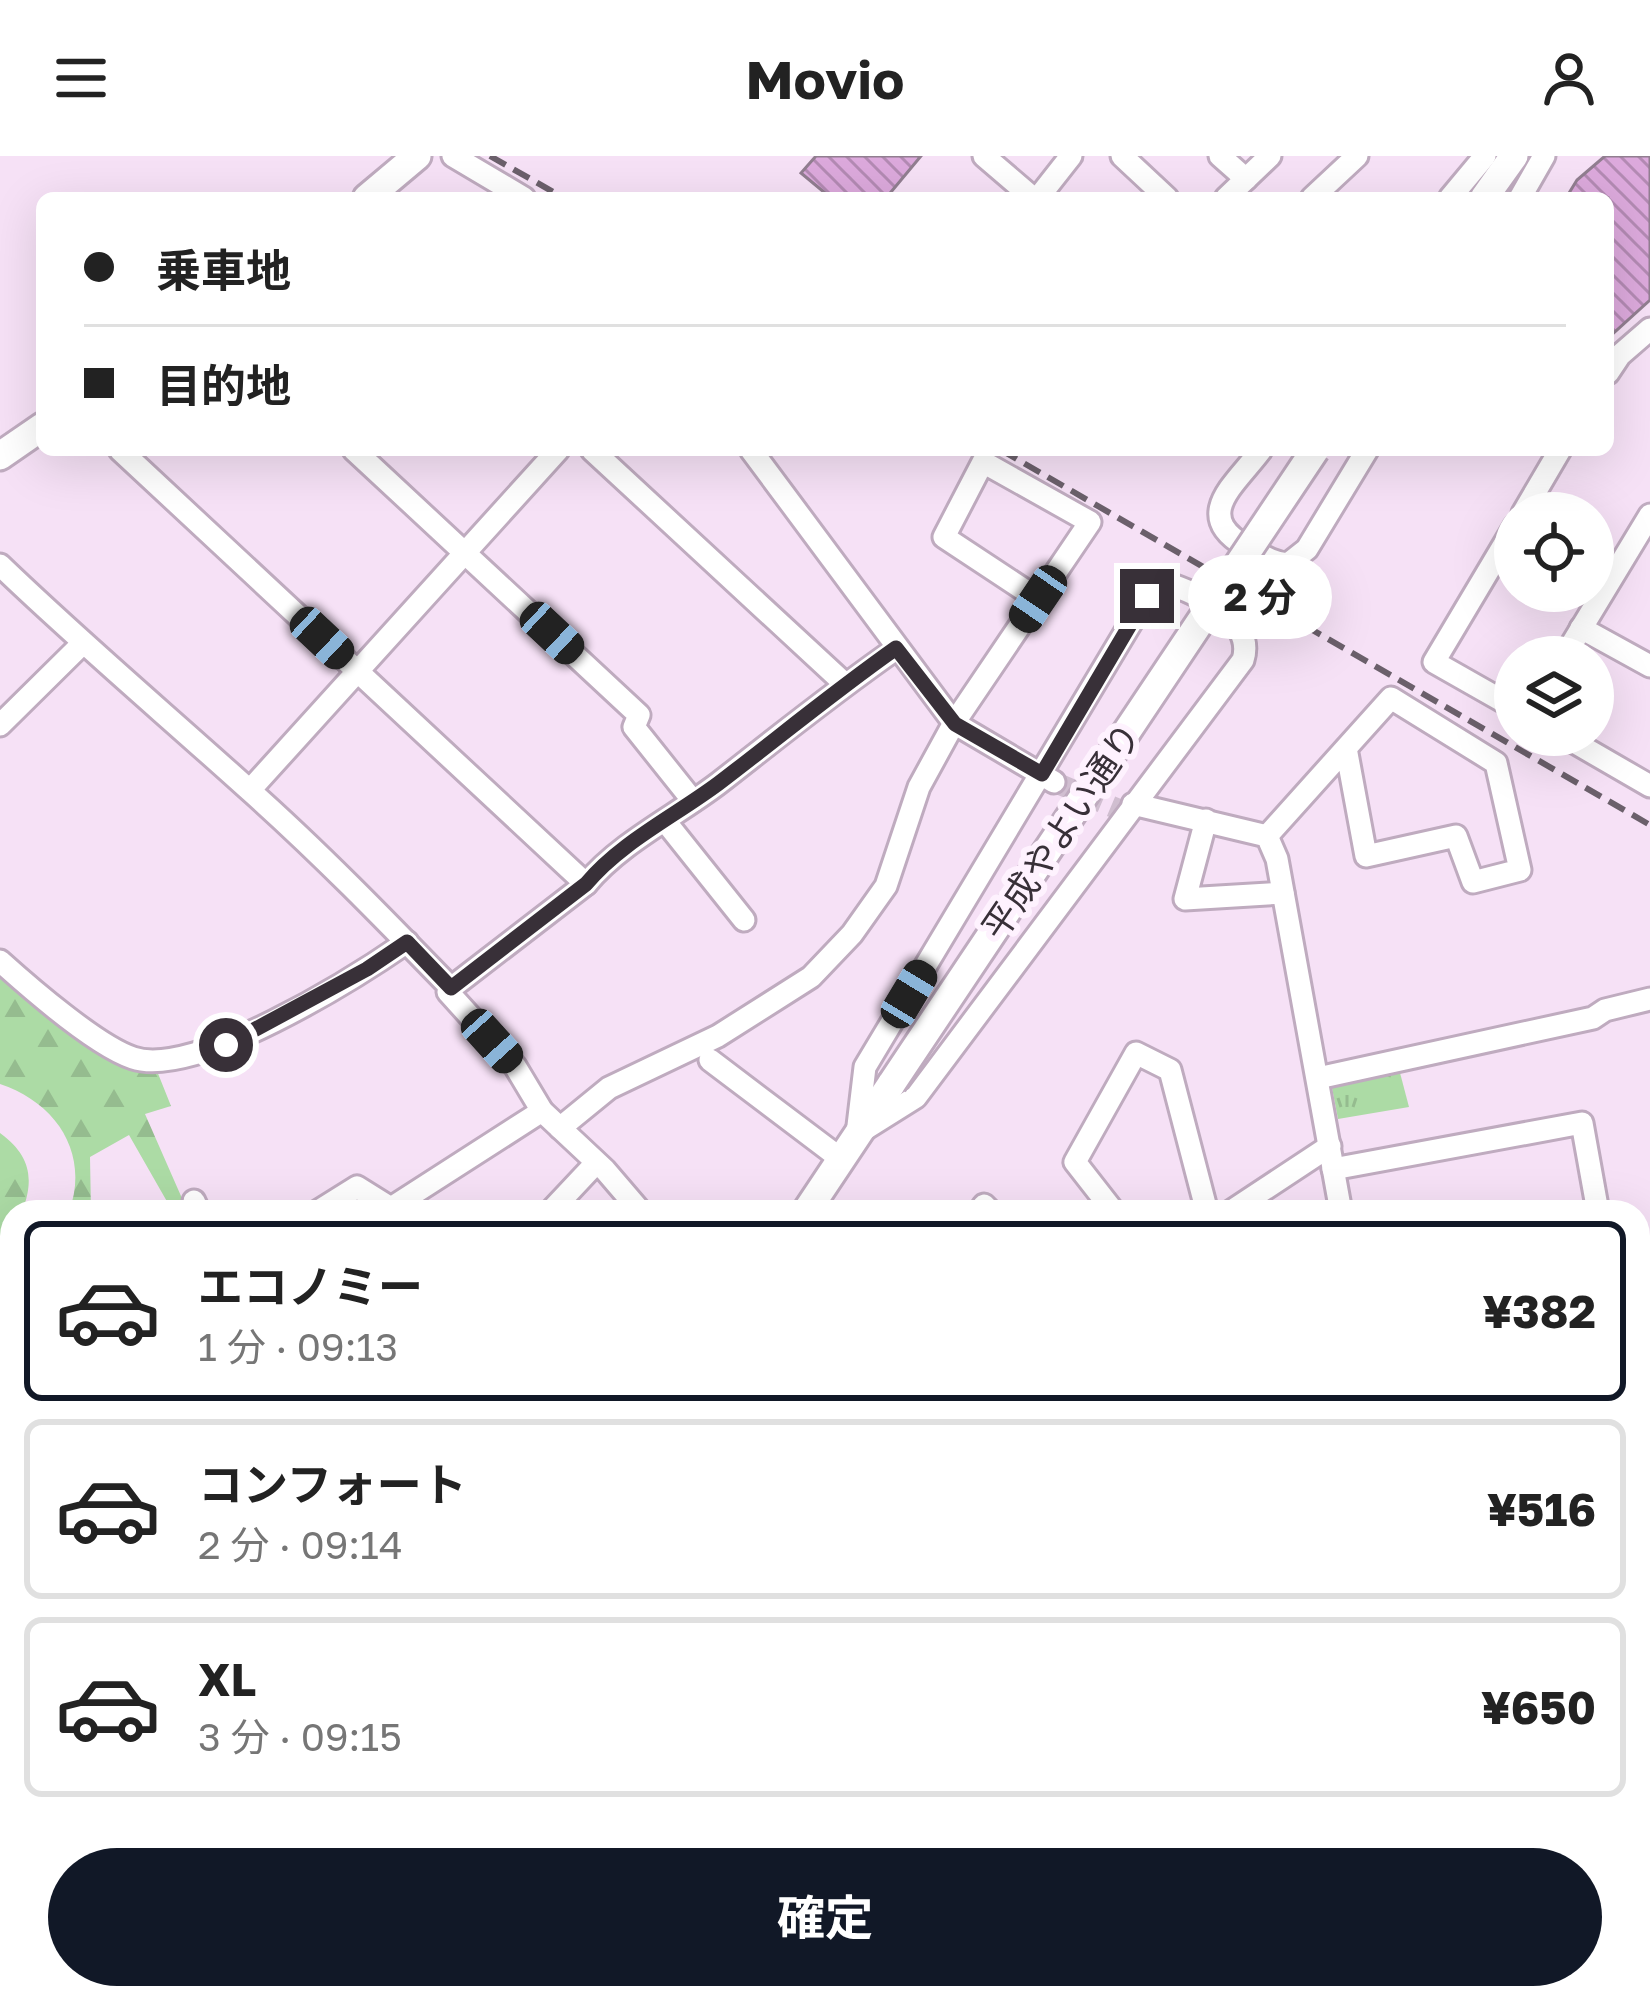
<!DOCTYPE html>
<html lang="ja">
<head>
<meta charset="utf-8">
<style>
	:root { --surface:#fff; --page:#f6f6f6; --text:#222; --muted:#767676; --line:#e0e0e0; --accent:#111827 }
	body { margin:0; font-family:"Golos Text","Noto Sans JP",sans-serif; background:var(--page); color:var(--text); height:100vh; display:flex; flex-direction:column; font-size:45px; white-space:nowrap }
	* { box-sizing:border-box; margin:0 }
	p { font-size:39px; color:var(--muted) }
	.icon { flex:none; width:66px; height:66px; fill:none; stroke:currentColor; stroke-width:2; stroke-linecap:round; stroke-linejoin:round }
	.map { position:relative; flex:1; overflow:hidden }
	.drawer { position:absolute; left:0px; top:1044px; width:1650px; height:810px; display:flex; flex-direction:column; background:var(--surface); border-radius:36px 36px 0 0; box-shadow:0 12px 48px #0002 }
	.drawer>* { flex:none }
	.banner { position:absolute; left:36px; top:36px; width:1578px; height:264px; border-radius:18px; box-shadow:0 12px 48px #0002; display:grid; align-content:center; height:264px; padding:0 48px; background:var(--surface) }
	.tools { position:absolute; left:1494px; top:336px; display:grid; gap:24px }
	.tools a { display:grid; place-items:center; width:120px; height:120px; border-radius:50%; background:var(--surface); box-shadow:0 12px 48px #0002; font-size:60px }
	.end { position:absolute; width:54px; height:54px; margin:-27px; border:15px solid #383038; background:#fff; box-shadow:0 0 0 6px #fff }
	.from { border-radius:50% }
	.bubble { position:absolute; height:84px; border-radius:42px; background:var(--surface); box-shadow:0 12px 48px #0002; font-size:39px; font-weight:700; line-height:84px; text-align:center }
	.car { position:absolute; width:36px; height:72px; margin:-36px -18px; border-radius:15px; box-shadow:0 0 9px 3px #0007; background:linear-gradient(#222 24%,#8ab4d8 0 40%,#222 0 76%,#8ab4d8 0 86%,#222 0) }
	.banner b { display:flex; align-items:center; gap:42px; height:114px; font-size:45px }
	.banner b+b { border-top:3px solid var(--line) }
	.banner i { width:30px; height:30px; background:var(--text) }
	ul { padding:21px 0 0; list-style:none }
	li { display:flex; align-items:center; gap:36px; height:180px; margin:0 24px 18px; padding:0 24px; border:6px solid var(--line); border-radius:18px }
	li div { flex:1 }
	li b { display:block; font-size:45px }
	li em { font-style:normal; font-weight:700 }
	li.active { border-color:var(--accent) }
	li>.icon { width:108px; height:108px; stroke-width:1.5 }
	.primary-button { display:flex; gap:24px; margin-top:auto; padding:24px 48px }
	.primary-button a { flex:1; height:138px; border-radius:72px; background:var(--accent); color:#fff; font-size:48px; font-weight:700; line-height:138px; text-align:center }
	header { display:flex; justify-content:space-between; align-items:center; height:156px; padding:0 48px; background:var(--surface); font-size:54px; font-weight:700 }
	.map>svg:first-child { display:block }
	.forest { fill:url(#forest-firs) }
	.park { fill:url(#park-tufts) }
	.building { fill:url(#building-back-hatch); stroke:#917e90; stroke-width:3 }
	.lines { fill:none; stroke-linecap:round; stroke-linejoin:round }
	.minor-tunnel { stroke:#d0bed0; stroke-width:21; stroke-dasharray:21 10; stroke-linecap:butt }
	.minor-casing { stroke:#bfabbf; stroke-width:27 }
	.tertiary-casing { stroke:#bfabbf; stroke-width:33 }
	.minor { stroke:#fff; stroke-width:21 }
	.tertiary { stroke:#fff; stroke-width:27 }
	.rail { stroke:#6b606b; stroke-width:6; stroke-dasharray:18 9; stroke-linecap:butt }
	.tertiary-bridge-casing { stroke:#bfabbf; stroke-width:33; stroke-linecap:butt }
	.tertiary-bridge { stroke:#fff; stroke-width:27 }
	.route { stroke:#383038; stroke-width:15 }
	.labels { text-anchor:middle; stroke-width:12; stroke-linejoin:round; paint-order:stroke }
	.street-label { font-size:36px; fill:#383038; stroke:#fef2fe }
</style>
</head>
<body>
<header><svg class="icon" aria-label="menu" viewBox="0 0 24 24"><path d="M4 6h16M4 12h16M4 18h16"/></svg>Movio<svg class="icon" aria-label="person" viewBox="0 0 24 24"><circle cx="12" cy="8" r="4"/><path d="M4 21q1-7 8-7t8 7"/></svg></header>
<div class="map">
<svg width="1650" height="1854" viewBox="0 0 1650 1854">
	<defs>
		<pattern id="forest-firs" width="22" height="20" patternUnits="userSpaceOnUse" patternTransform="scale(3)"><rect width="22" height="20" fill="#acdba5"/><path d="M5 1l3.5 6h-7zM16 11l3.5 6h-7z" fill="#95bc8f"/></pattern>
		<pattern id="park-tufts" width="24" height="20" patternUnits="userSpaceOnUse" patternTransform="scale(3)"><rect width="24" height="20" fill="#acdba5"/><path d="M3 7l-1-3M5 7V3M7 7l1-3M15 17l-1-3M17 17v-4M19 17l1-3" fill="none" stroke="#95bc8f"/></pattern>
		<pattern id="building-back-hatch" width="6" height="6" patternUnits="userSpaceOnUse" patternTransform="scale(3)"><rect width="6" height="6" fill="#dca9dc"/><path d="M-1 5l2 2M0 0l6 6M5-1l2 2" fill="none" stroke="#b38ab3"/></pattern>
	</defs>
	<rect width="100%" height="100%" fill="#f6e1f6"/>
	<g class="forest">
		<path d="M0,820C44,843 84,896 128,913C136,916 148,915 157,915L171,950L145,958L188,1056H173L129,979L90,1001L91,1056H69C90,998 57,947 0,928Z"/>
		<path d="M0,977C30,999 35,1022 22,1056H12V1131L3,1139L5,1146L0,1151Z"/>
	</g>
	<path class="park" d="M1399,913L1409,951L1338,963L1332,932L1336,928Z"/>
	<g class="building">
		<path d="M816,0H921L886,42H831L801,17Z"/>
		<path d="M1605,0H1650V144L1608,182V42H1566L1577,24Z"/>
	</g>
	<g class="lines">
		<path class="minor-tunnel" d="M1054,626L1127,657"/>
		<g class="minor-casing">
			<g id="minor">
				<path d="M453,0L524,42"/>
				<path d="M984,0L1033,42"/>
				<path d="M1122,0L1167,42"/>
				<path d="M1220,0L1246,23"/>
				<path d="M1038,42L1071,0"/>
				<path d="M1226,42L1270,0"/>
				<path d="M1312,42L1357,0"/>
				<path d="M1450,42L1485,0"/>
				<path d="M1520,42L1544,0"/>
				<path d="M1608,217L1620,199L1650,173"/>
				<path d="M120,294L586,728"/>
				<path d="M354,294L639,559L634,571L693,645"/>
				<path d="M592,294L845,528"/>
				<path d="M751,294L954,567L1054,626"/>
				<path d="M1261,294C1235,329 1192,359 1245,390C1260,398 1272,407 1288,408L1307,393L1367,294"/>
				<path d="M1523,357L1560,294"/>
				<path d="M1515,370L1434,506L1515,552"/>
				<path d="M0,409C80,486 164,557 247,632C318,695 385,764 451,832L448,836L515,910L542,955L605,1014L641,1056"/>
				<path d="M1172,429C1203,440 1255,465 1243,504L916,941L857,978L865,911L1147,440Z"/>
				<path d="M1581,472L1650,510"/>
				<path d="M1564,501L1650,359"/>
				<path d="M0,569L82,488"/>
				<path d="M1562,579L1650,630"/>
				<path d="M250,634L558,294"/>
				<path d="M1133,648L1267,680L1277,703L1341,1056"/>
				<path d="M1206,664L1185,743L1283,737"/>
				<path d="M665,665L744,764"/>
				<path d="M1267,680L1391,542L1496,607L1520,714L1473,726L1456,680L1366,700L1346,592"/>
				<path d="M0,805C30,832 97,890 133,902C195,923 355,822 407,786"/>
				<path d="M451,832L586,728C621,686 676,660 719,627C778,581 835,535 897,492"/>
				<path d="M710,904L841,1003"/>
				<path d="M1318,922L1593,862L1605,854L1650,843"/>
				<path d="M560,972L609,932L718,880L811,821L852,778L886,730L919,631L954,567L1090,366L983,306L944,381L1038,443"/>
				<path d="M1333,1013L1582,967L1598,1056"/>
				<path d="M194,1045L199,1056"/>
				<path d="M391,1052L542,955"/>
				<path d="M317,1056L357,1031L397,1056"/>
				<path d="M550,1056L596,1007"/>
				<path d="M979,1056L984,1049L991,1056"/>
				<path d="M1114,1056L1075,1006L1136,897L1170,914L1207,1056"/>
				<path d="M1230,1056L1330,990"/>
				<path d="M1638,1259L1650,1256"/>
				<path d="M0,1341L12,1325"/>
				<path d="M1638,1363L1650,1360"/>
				<path d="M1638,1406L1650,1404"/>
				<path d="M0,1442L12,1436"/>
				<path d="M0,1538L12,1561"/>
				<path d="M1638,1733L1650,1730"/>
				<path d="M0,1751L12,1759"/>
				<path d="M616,1842V1854"/>
				<path d="M876,1842V1854"/>
				<path d="M984,1842L985,1854"/>
				<path d="M1624,1842L1625,1854"/>
				<path d="M0,1843L32,1852L160,1854"/>
				<path d="M242,1854L244,1842"/>
				<path d="M329,1854L331,1842"/>
				<path d="M548,1854L550,1842"/>
				<path d="M704,1854V1842"/>
				<path d="M1170,1854V1843L1220,1854"/>
				<path d="M1355,1854L1357,1842"/>
				<path d="M1517,1854L1523,1842"/>
			</g>
		</g>
		<g class="tertiary-casing">
			<g id="tertiary">
				<path d="M367,42L417,0"/>
				<path d="M1484,42L1514,0"/>
				<path d="M0,300L42,271"/>
				<path d="M806,1056L892,927"/>
				<path d="M435,1854L436,1842"/>
			</g>
		</g>
		<use href="#minor" class="minor"/>
		<use href="#tertiary" class="tertiary"/>
		<g class="rail">
			<path d="M490,0L564,42"/>
			<path d="M1001,294L1650,669"/>
		</g>
		<g class="tertiary-bridge-casing">
			<path id="tertiary-bridge" d="M892,927L1315,294"/>
		</g>
		<use href="#tertiary-bridge" class="tertiary-bridge"/>
	</g>
	<g class="lines">
		<path class="route" d="M226,889L367,813L407,786L451,832L586,728C621,686 675,660 719,627C778,582 835,535 896,492L955,568L1042,618L1147,440"/>
	</g>
	<g class="labels">
		<g class="street-label">
			<text transform="translate(1061 675) rotate(-56)" y="13">平成やよい通り</text>
		</g>
	</g>
</svg>
<div class="tools">
<a><svg class="icon" aria-label="locate" viewBox="0 0 24 24"><circle cx="12" cy="12" r="6"/><path d="M12 2v4M12 18v4M2 12h4M18 12h4"/></svg></a>
<a><svg class="icon" aria-label="layers" viewBox="0 0 24 24"><path d="M12 4l9 5-9 5-9-5zM3 14l9 5 9-5"/></svg></a>
</div>
<i class="end from" style="left:226px;top:889px"></i>
<i class="end" style="left:1147px;top:440px"></i>
<div class="bubble" style="left:1188px;top:399px;width:144px">2 分</div>
<i class="car" style="left:1038px;top:443px;rotate:214deg"></i>
<i class="car" style="left:552px;top:477px;rotate:133deg"></i>
<i class="car" style="left:322px;top:482px;rotate:133deg"></i>
<i class="car" style="left:909px;top:838px;rotate:31deg"></i>
<i class="car" style="left:492px;top:885px;rotate:138deg"></i>
<div class="banner">
<b><i class="from"></i>乗車地</b>
<b><i></i>目的地</b>
</div>
<section class="drawer">
<ul>
<li class="active"><svg class="icon" aria-label="car" viewBox="0 0 24 24"><path d="M5 17H2v-5l4-1 3-4h7l3 4 3 1v5h-3M9 17h6M6 11h13"/><circle cx="7" cy="17" r="2"/><circle cx="17" cy="17" r="2"/></svg><div><b>エコノミー</b><p>1 分 · 09:13</p></div><em>¥382</em></li>
<li><svg class="icon" aria-label="car" viewBox="0 0 24 24"><path d="M5 17H2v-5l4-1 3-4h7l3 4 3 1v5h-3M9 17h6M6 11h13"/><circle cx="7" cy="17" r="2"/><circle cx="17" cy="17" r="2"/></svg><div><b>コンフォート</b><p>2 分 · 09:14</p></div><em>¥516</em></li>
<li><svg class="icon" aria-label="car" viewBox="0 0 24 24"><path d="M5 17H2v-5l4-1 3-4h7l3 4 3 1v5h-3M9 17h6M6 11h13"/><circle cx="7" cy="17" r="2"/><circle cx="17" cy="17" r="2"/></svg><div><b>XL</b><p>3 分 · 09:15</p></div><em>¥650</em></li>
</ul>
<div class="primary-button"><a>確定</a></div>
</section>
</div>
</body>
</html>
